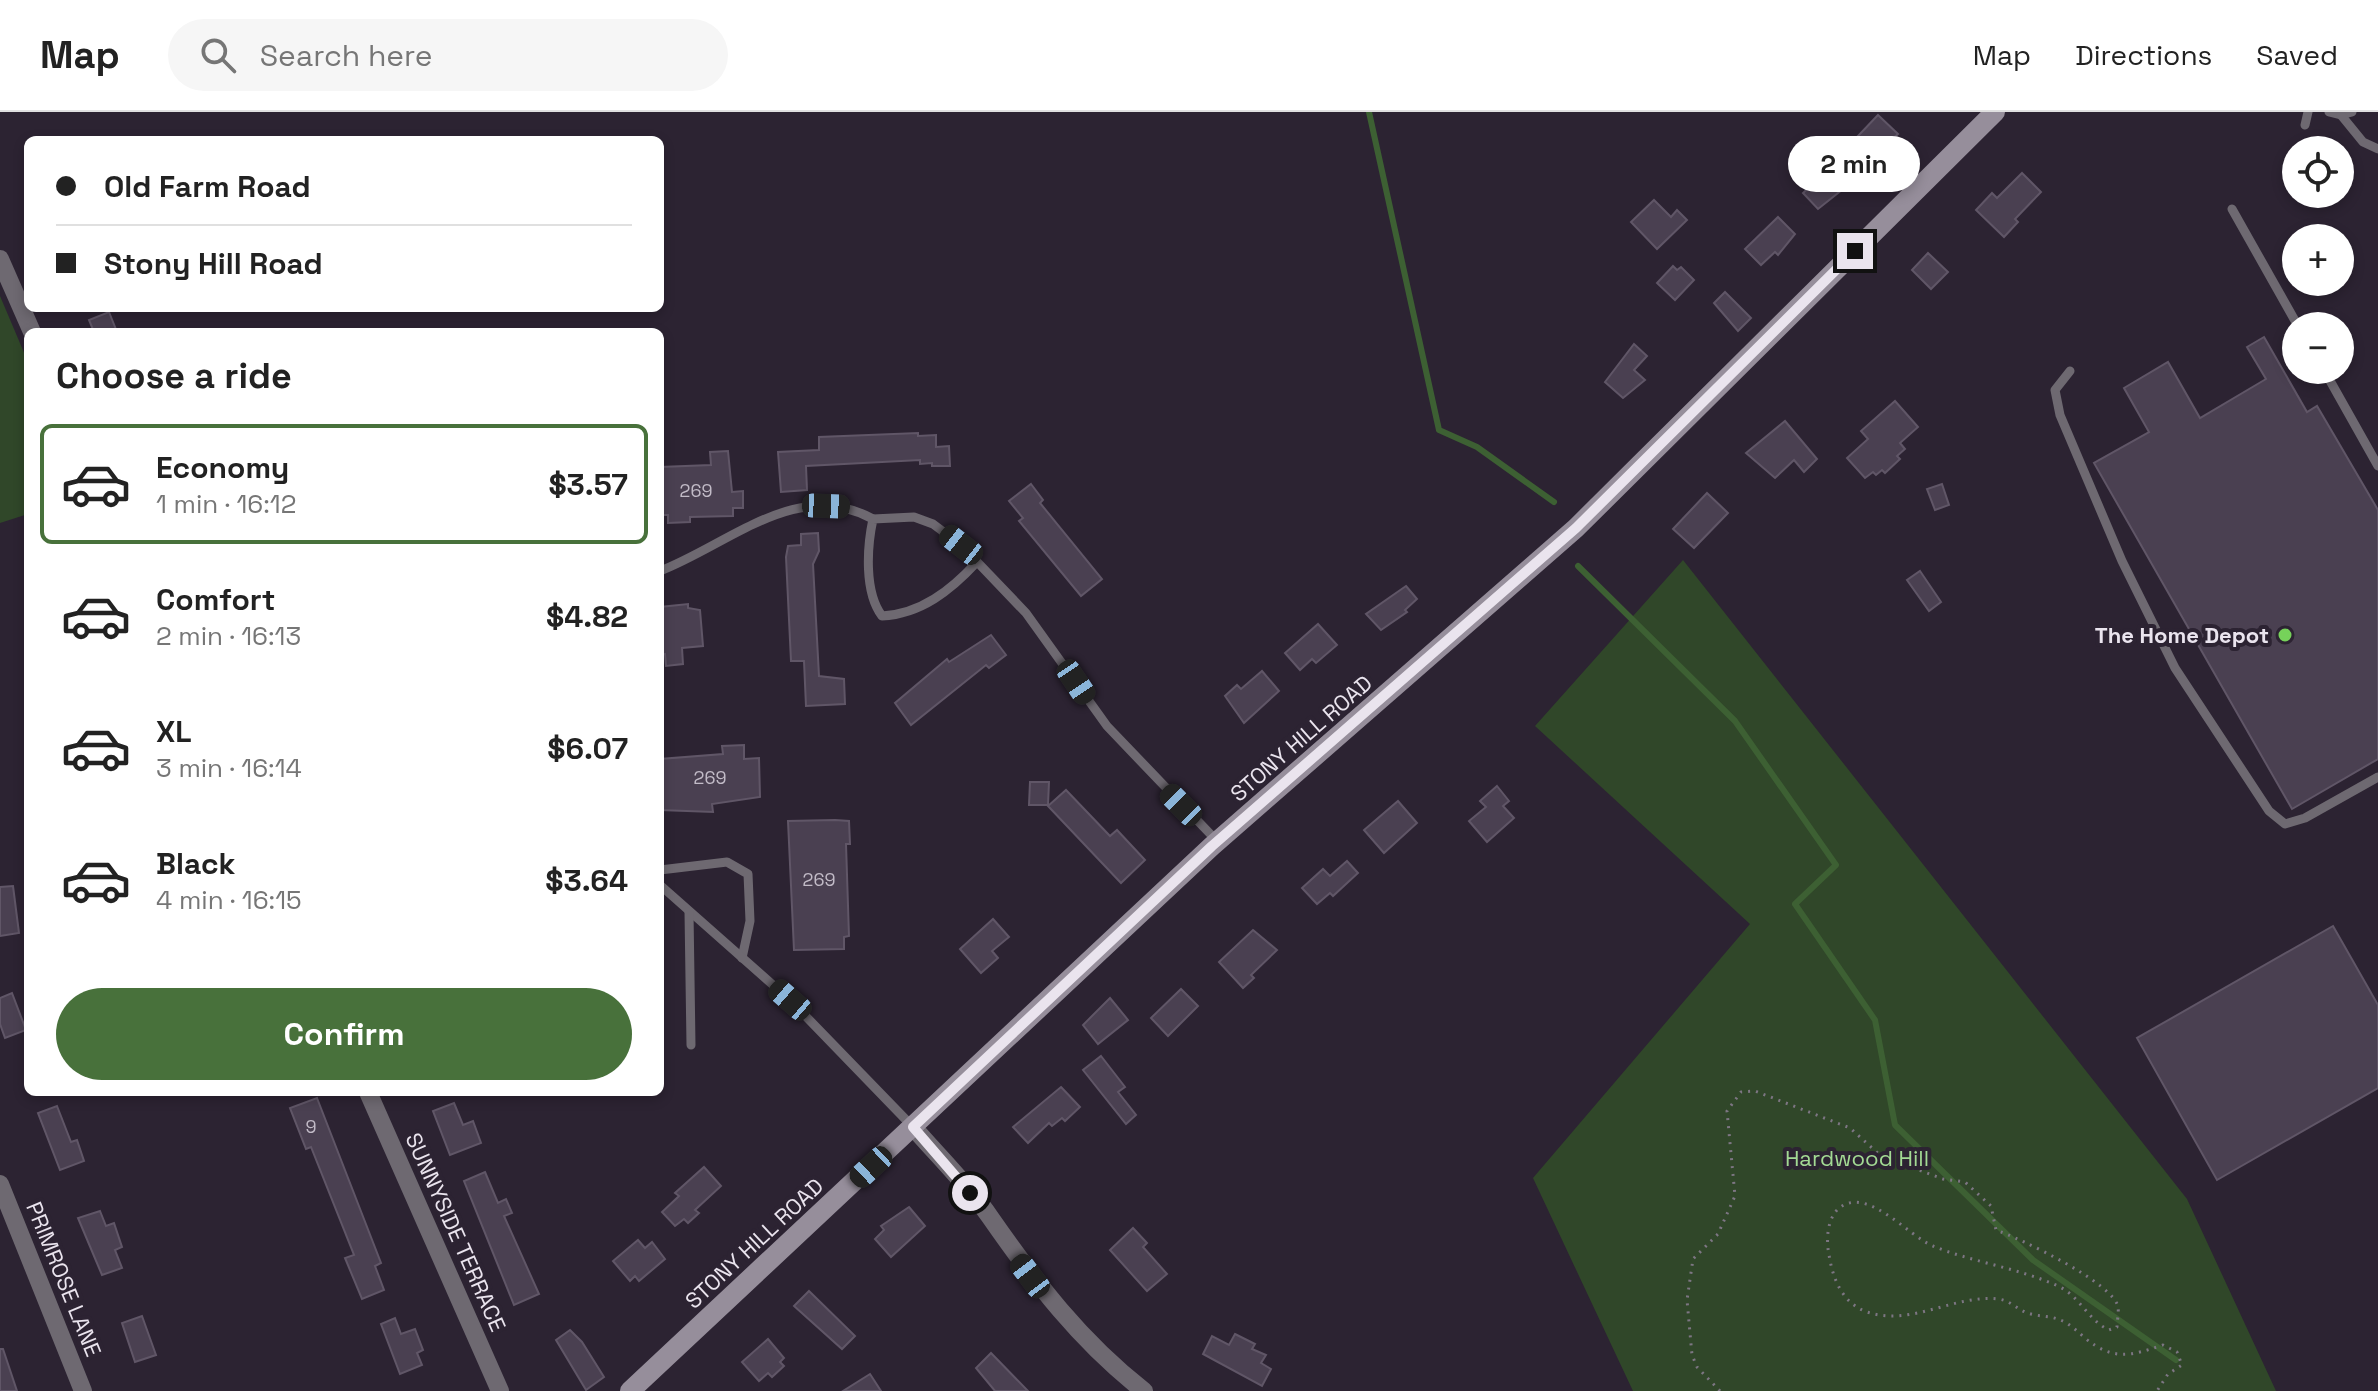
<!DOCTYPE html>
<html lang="en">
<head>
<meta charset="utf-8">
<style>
	:root { --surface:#fff; --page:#f6f6f6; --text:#222; --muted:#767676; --line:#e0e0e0; --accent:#48713b }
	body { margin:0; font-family:"Space Grotesk",sans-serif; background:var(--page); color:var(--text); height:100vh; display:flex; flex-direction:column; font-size:30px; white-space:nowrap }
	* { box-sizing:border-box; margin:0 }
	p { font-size:26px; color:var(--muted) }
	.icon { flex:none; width:44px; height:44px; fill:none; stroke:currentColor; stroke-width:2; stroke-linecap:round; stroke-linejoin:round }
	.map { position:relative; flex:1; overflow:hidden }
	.panel { position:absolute; left:24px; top:216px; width:640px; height:768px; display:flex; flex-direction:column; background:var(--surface); border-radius:12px; box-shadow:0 4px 12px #0003 }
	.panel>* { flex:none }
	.guide { position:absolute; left:24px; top:24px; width:640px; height:176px; border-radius:12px; box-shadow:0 4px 12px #0003; display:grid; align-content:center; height:176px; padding:0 32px; background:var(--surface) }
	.tools { position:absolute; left:2282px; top:24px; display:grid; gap:16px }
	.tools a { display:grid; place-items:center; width:72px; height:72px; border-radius:50%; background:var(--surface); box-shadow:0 4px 12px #0003; font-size:40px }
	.end { position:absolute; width:36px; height:36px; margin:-18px; border:10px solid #eae4ee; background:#111; box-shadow:0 0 0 4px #111 }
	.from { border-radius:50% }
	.bubble { position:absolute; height:56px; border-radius:28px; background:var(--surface); box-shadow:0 4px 12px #0003; font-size:26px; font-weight:700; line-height:56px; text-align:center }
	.car { position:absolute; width:24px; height:48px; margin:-24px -12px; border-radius:10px; box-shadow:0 0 6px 2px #0007; background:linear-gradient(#222 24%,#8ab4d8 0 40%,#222 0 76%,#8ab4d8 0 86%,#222 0) }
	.guide b { display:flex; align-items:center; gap:28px; height:76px; font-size:30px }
	.guide b+b { border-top:2px solid var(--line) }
	.guide i { width:20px; height:20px; background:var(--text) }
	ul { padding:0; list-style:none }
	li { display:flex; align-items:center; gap:24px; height:120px; margin:0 16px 12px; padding:0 16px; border:4px solid transparent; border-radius:12px }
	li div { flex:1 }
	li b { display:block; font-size:30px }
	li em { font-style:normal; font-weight:700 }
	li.on { border-color:var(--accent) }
	li>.icon { width:72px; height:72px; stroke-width:1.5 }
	h2 { padding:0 32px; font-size:36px; line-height:96px }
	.primary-button { display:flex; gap:16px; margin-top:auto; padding:16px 32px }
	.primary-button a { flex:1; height:92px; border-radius:48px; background:var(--accent); color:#fff; font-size:32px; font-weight:700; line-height:92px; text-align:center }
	header { display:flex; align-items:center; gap:48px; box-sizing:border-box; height:112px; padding:0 40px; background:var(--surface); border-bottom:2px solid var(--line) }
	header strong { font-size:38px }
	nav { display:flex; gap:44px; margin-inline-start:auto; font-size:28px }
	.search { width:560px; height:72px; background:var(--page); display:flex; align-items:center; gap:20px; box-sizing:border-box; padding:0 28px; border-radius:44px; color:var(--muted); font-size:30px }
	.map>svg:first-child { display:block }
	.green { fill:#304729 }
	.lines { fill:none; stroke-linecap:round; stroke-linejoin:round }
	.stream { stroke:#3d6033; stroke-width:6 }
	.building { fill:#4a4051; stroke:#605667; stroke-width:2 }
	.path { stroke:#7d7683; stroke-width:3; stroke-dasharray:2 6; stroke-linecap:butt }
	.lane { stroke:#6e6971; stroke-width:9 }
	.street { stroke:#6e6971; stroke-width:18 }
	.secondary { stroke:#968e9b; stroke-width:20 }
	.route { stroke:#eae4ee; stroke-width:10 }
	.poi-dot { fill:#76d25a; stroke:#2c2332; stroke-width:3 }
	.labels { text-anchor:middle; stroke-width:8; stroke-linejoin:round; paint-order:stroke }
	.number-label { font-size:18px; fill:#c2bbc7 }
	.poi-label { font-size:22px; font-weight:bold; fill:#eae4ee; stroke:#2c2332; text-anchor:end }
	.street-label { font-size:22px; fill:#eae4ee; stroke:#2c2332 }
	.park-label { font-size:22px; fill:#a3da94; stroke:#2c2332 }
</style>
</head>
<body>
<header>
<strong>Map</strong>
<div class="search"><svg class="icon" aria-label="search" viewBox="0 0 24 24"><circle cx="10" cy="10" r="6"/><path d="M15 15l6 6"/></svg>Search here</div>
<nav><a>Map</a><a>Directions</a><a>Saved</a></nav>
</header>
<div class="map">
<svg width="2378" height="1279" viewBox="0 0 2378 1279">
	<rect width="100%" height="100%" fill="#2c2332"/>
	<g class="green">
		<path d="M0,184L28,250V402L0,411Z"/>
		<path d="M1683,448L2187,1087L2276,1279H1633L1533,1066L1750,812L1535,614Z"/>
	</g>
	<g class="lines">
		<g class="stream">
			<path d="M1369,0L1439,318L1477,335L1554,390"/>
			<path d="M1578,454L1735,609L1836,753L1795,792L1875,908L1895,1013L2033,1148L2176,1248"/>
		</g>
	</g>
	<g class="building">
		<path d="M1878,3L1898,22L1876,41L1858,24Z"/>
		<path d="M1840,47L1852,60L1839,72L1843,77L1818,97L1803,81Z"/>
		<path d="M2022,61L2041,80L2015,107L2018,110L2004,125L1976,98L1992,81L1997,86Z"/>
		<path d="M1654,88L1671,105L1677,98L1687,108L1657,137L1631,110Z"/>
		<path d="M1778,105L1795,122L1778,143L1775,140L1761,153L1745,137Z"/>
		<path d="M1928,141L1948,160L1931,177L1912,158Z"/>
		<path d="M1673,154L1677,158L1681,155L1694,168L1675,188L1657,171Z"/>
		<path d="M1725,180L1751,206L1738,219L1714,191Z"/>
		<path d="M109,200L117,220H94L89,208Z"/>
		<path d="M2264,225L2307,300L2317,294L2378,398V647L2292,697L2094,351L2149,320L2124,276L2168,250L2200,306L2266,267L2247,235Z"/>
		<path d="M1634,232L1647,244L1634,258L1645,268L1623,286L1605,270Z"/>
		<path d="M1895,289L1918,315L1900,331L1905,337L1897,344L1900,347L1885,361L1882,358L1876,363L1873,360L1865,366L1847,346L1868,327L1861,319Z"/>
		<path d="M1785,309L1817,347L1804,360L1794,348L1775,366L1746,341Z"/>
		<path d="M918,321V324L936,323V335L949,334L950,354H932V351L920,352V348L806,354L807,378L781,380L778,340L819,338V325Z"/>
		<path d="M728,339L732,380L743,379V396H733V404L690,405V410L668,411V403H660V355L711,353L710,340Z"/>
		<path d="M1031,372L1043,388L1040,391L1102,467L1081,484L1019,409L1023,406L1009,389Z"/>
		<path d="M1942,372L1949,393L1935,398L1927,377Z"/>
		<path d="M1707,381L1728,401L1694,436L1673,417Z"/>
		<path d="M818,421L819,439L813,452L819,564L844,567L845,592L806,594L804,549H791L786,445L788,434L801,433V422Z"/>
		<path d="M1920,459L1941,490L1929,499L1907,468Z"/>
		<path d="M1406,474L1417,487L1405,498L1407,500L1381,518L1366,502Z"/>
		<path d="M688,492V496L700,498L703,534L682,536L683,552L666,554L665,542L660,543V495Z"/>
		<path d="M1318,512L1337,533L1316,551L1312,547L1300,558L1285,541Z"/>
		<path d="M991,523L1006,543L989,556L986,553L911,613L895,591L947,547L949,550Z"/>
		<path d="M1262,559L1279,579L1244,611L1225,584L1237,573L1241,577Z"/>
		<path d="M744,633V647L759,646L760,685L712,692L713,700L660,698V647L723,642L722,634Z"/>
		<path d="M1030,670H1049L1048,693H1029Z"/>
		<path d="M1497,674L1509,689L1503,694L1514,706L1487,730L1469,709L1486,695L1480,689Z"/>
		<path d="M1066,678L1110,724L1117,718L1145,748L1121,771L1048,694Z"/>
		<path d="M1398,689L1417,711L1384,741L1364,718Z"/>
		<path d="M835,708L849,709L850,732H846L849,824L844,825V837L794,838L788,709Z"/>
		<path d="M1347,749L1358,761L1333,784L1330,781L1317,792L1302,776L1323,757L1330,764Z"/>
		<path d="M13,774L19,821L0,824V775Z"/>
		<path d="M993,807L1009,825L992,839L998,846L981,861L960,837Z"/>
		<path d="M2333,814L2378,893V976L2217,1068L2137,926Z"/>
		<path d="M1253,818L1277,838L1251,863L1254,866L1243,876L1219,850Z"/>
		<path d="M1181,877L1198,894L1168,924L1151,906Z"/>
		<path d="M12,881L26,918L5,926L0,912V886Z"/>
		<path d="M1110,886L1128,908L1098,932L1083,913Z"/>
		<path d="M1101,944L1125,975L1118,980L1136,1003L1126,1012L1083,958Z"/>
		<path d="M1061,975L1080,995L1065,1009L1062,1006L1052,1014L1049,1011L1028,1031L1013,1015Z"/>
		<path d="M317,986L381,1151L375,1154L384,1178L362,1187L345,1146L354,1143L311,1035L306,1037L290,996Z"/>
		<path d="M454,991L463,1013L473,1009L481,1031L450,1043L433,999Z"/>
		<path d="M57,994L71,1030L77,1028L84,1049L60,1058L38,1001Z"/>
		<path d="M704,1055L721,1074L695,1098L699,1101L688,1111L684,1107L675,1114L662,1100L679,1084L675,1081Z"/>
		<path d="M485,1060L498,1091L506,1087L512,1101L504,1104L539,1182L514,1193L464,1069Z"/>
		<path d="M909,1095L925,1114L891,1145L875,1127L884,1118L881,1114Z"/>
		<path d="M100,1099L106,1114L114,1111L122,1135L115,1138L122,1156L102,1163L78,1106Z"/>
		<path d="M1133,1116L1147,1131L1143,1135L1167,1162L1147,1179L1110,1138Z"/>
		<path d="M638,1128L645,1136L652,1130L665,1147L639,1169L635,1164L630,1169L613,1149Z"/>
		<path d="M809,1179L855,1224L842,1237L794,1194Z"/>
		<path d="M142,1204L156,1243L135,1250L122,1211Z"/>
		<path d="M395,1206L401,1222L415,1217L423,1238L417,1241L422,1253L400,1262L381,1212Z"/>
		<path d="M570,1218L582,1230L604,1265L586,1278L556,1228Z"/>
		<path d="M1235,1222L1255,1232L1252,1237L1266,1243L1261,1251L1271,1257L1262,1274L1203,1242L1212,1224L1229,1233Z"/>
		<path d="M768,1227L784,1246L780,1250L784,1254L772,1265L768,1261L759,1269L742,1250Z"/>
		<path d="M0,1237H3L17,1279H0Z"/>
		<path d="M991,1241L1028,1279H995L976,1256Z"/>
		<path d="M870,1262L881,1279H843Z"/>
	</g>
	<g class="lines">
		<path class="path" d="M1720,1279L1697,1255L1692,1243L1687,1188L1693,1147L1718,1122L1735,1084L1727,999L1741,980L1755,979L1850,1016L1881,1044L1943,1067L1965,1070L1991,1094L1996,1118C2019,1126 2114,1171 2118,1195C2119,1201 2117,1209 2117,1215L2109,1218C2089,1209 2080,1185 2060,1175C2020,1156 1971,1150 1933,1134C1908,1124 1866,1072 1838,1097C1827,1108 1826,1128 1829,1143C1833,1167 1842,1191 1867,1200C1911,1215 1955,1182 1998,1187C2009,1188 2016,1196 2025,1200C2036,1205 2049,1203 2060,1208C2069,1211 2077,1219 2085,1226C2113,1249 2130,1244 2163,1233L2177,1240L2182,1253L2168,1262L2157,1279"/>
		<g class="lane">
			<path d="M2329,0L2341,3L2352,0"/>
			<path d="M2341,3L2363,30L2378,37"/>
			<path d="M2305,13L2308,0"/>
			<path d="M2232,97L2298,214"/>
			<path d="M2324,258L2378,354"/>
			<path d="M2070,259L2055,278L2060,303L2122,449L2175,556L2269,699L2285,712L2305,706L2378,665"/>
			<path d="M976,451C951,478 921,502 882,504C864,480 867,435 873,407L914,405L933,412L961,433L1026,501L1107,614L1217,729"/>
			<path d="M660,459C728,433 798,365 873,407"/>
			<path d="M660,758L727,750L748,762L750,809L742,846"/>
			<path d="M660,773L790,888L912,1014"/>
			<path d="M689,800L691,933"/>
		</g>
		<g class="street">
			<path d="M0,147L32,220"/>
			<path d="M368,980L500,1279"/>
			<path d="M913,1015C939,1045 968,1073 990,1105C1036,1171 1080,1229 1144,1279"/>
			<path d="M0,1072L83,1279"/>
		</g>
		<path class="secondary" d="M630,1279L1212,734L1576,416L1995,0"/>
	</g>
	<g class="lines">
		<path class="route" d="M970,1081L913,1015L1212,734L1576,416L1855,139"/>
	</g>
	<circle class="poi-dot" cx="2285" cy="523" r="8"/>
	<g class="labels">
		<g class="number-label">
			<text x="696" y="385">269</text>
			<text x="710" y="672">269</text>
			<text x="819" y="774">269</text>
			<text x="311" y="1021">9</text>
		</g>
		<g class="poi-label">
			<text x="2269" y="531">The Home Depot</text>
		</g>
		<g class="street-label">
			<text transform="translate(1301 626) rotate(-41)" y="8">STONY HILL ROAD</text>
			<text transform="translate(456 1120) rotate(66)" y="8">SUNNYSIDE TERRACE</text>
			<text transform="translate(754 1131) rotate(-43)" y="8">STONY HILL ROAD</text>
			<text transform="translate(64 1167) rotate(68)" y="8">PRIMROSE LANE</text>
		</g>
		<g class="park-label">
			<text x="1857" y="1054">Hardwood Hill</text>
		</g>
	</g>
</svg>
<div class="tools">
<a><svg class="icon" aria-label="locate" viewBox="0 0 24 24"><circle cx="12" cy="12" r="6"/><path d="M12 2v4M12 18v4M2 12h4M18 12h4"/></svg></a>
<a>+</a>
<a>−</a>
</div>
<i class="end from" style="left:970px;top:1081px"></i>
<i class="end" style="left:1855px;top:139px"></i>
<div class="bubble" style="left:1788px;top:24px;width:132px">2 min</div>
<i class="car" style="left:826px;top:394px;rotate:92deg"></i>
<i class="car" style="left:961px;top:433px;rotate:308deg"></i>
<i class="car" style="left:1076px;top:570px;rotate:146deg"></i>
<i class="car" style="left:1181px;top:693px;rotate:315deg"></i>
<i class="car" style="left:790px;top:888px;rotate:311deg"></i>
<i class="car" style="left:871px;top:1055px;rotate:227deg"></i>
<i class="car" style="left:1030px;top:1164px;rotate:323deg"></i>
<div class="guide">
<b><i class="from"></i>Old Farm Road</b>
<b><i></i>Stony Hill Road</b>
</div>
<section class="panel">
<h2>Choose a ride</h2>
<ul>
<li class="on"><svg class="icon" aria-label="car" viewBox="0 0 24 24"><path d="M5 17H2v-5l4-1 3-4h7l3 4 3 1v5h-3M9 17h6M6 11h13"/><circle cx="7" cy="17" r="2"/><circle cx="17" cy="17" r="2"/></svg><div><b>Economy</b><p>1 min · 16:12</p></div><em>$3.57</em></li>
<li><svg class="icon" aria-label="car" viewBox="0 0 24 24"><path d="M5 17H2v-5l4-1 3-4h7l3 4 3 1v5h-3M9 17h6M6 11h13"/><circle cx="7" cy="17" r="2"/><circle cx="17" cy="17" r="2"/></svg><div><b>Comfort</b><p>2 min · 16:13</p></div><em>$4.82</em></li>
<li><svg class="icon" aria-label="car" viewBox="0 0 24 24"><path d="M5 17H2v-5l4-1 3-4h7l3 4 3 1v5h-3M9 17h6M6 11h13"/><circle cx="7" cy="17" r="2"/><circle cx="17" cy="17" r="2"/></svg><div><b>XL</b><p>3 min · 16:14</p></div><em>$6.07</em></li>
<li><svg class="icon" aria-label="car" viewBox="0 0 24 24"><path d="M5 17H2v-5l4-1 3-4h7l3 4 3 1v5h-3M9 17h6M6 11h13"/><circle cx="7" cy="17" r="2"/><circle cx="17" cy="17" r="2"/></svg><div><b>Black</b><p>4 min · 16:15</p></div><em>$3.64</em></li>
</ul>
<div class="primary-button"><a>Confirm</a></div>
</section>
</div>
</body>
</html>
